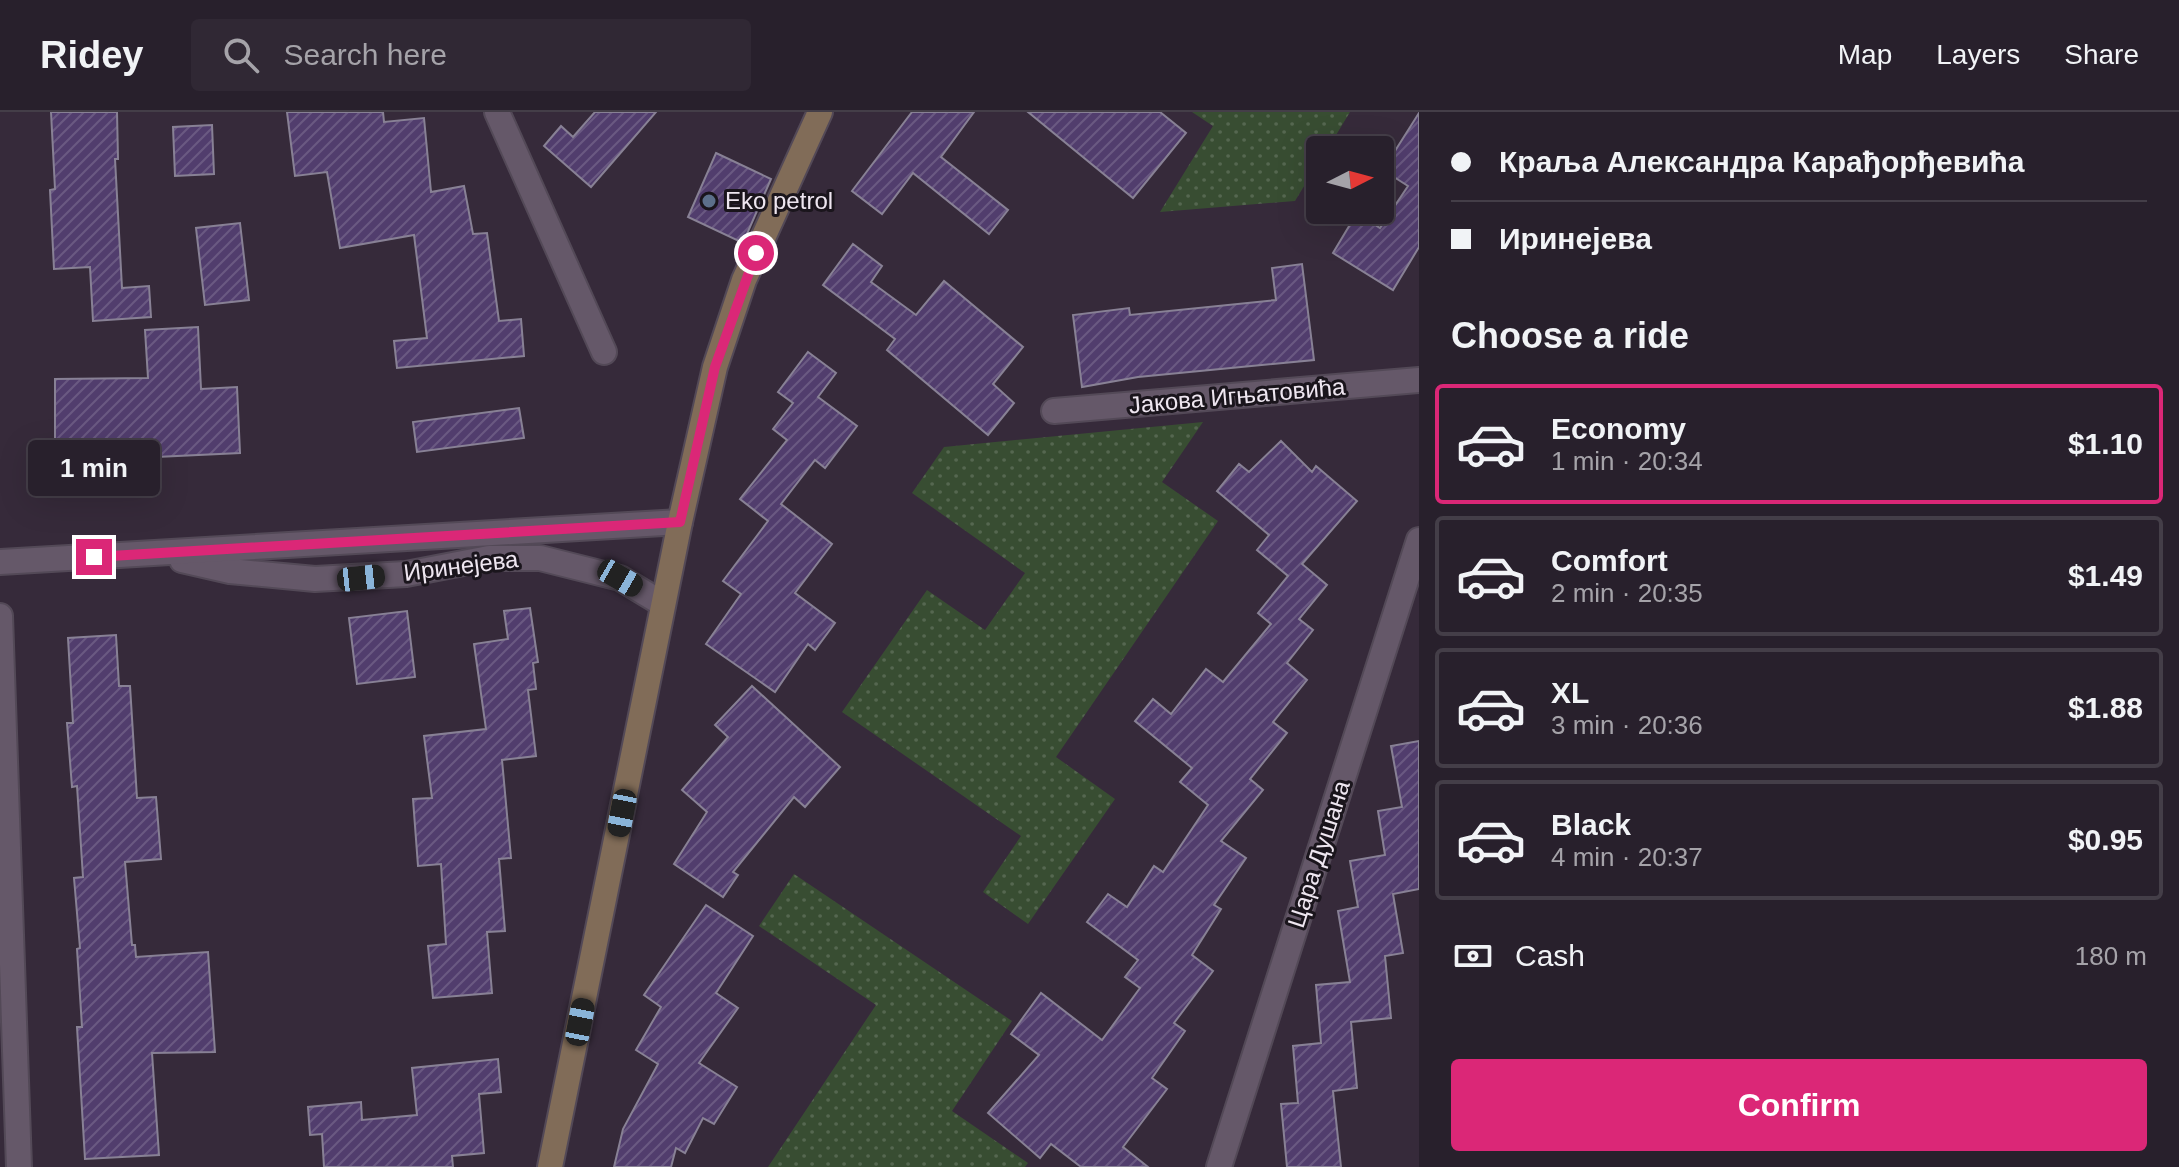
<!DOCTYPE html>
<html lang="en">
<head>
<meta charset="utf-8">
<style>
	:root { --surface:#28202c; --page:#302834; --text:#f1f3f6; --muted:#a5a3a9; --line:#443e48; --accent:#db2777 }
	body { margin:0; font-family:Helvetica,sans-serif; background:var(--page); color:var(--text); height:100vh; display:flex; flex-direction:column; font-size:30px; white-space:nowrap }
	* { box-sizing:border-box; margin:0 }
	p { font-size:26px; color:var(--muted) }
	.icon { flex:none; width:44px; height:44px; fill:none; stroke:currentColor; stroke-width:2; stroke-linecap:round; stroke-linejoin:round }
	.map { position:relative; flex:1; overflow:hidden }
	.details { display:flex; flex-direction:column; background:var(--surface); width:760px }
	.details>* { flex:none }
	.top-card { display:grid; align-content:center; height:176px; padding:0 32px; background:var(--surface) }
	.needle { width:52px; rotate:84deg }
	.controls { position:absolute; left:1306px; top:24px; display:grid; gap:16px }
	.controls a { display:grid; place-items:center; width:88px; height:88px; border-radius:8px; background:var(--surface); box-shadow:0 8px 32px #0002,0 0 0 2px var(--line); font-size:40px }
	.end { position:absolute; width:36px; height:36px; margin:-18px; border:10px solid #db2777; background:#fff; box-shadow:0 0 0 4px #fff }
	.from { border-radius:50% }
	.bubble { position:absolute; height:56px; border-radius:8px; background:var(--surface); box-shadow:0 8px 32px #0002,0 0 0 2px var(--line); font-size:26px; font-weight:700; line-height:56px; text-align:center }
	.car { position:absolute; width:24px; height:48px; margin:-24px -12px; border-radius:10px; box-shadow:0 0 6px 2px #0007; background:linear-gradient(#222 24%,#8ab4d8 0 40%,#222 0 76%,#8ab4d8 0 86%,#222 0) }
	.top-card b { display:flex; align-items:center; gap:28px; height:76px; font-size:30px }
	.top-card b+b { border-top:2px solid var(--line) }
	.top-card i { width:20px; height:20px; background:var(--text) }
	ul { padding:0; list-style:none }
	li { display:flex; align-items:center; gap:24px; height:120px; margin:0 16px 12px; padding:0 16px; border:4px solid var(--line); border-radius:8px }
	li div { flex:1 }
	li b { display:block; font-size:30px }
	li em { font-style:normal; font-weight:700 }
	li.active { border-color:var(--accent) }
	li>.icon { width:72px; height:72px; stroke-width:1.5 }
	h2 { padding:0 32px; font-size:36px; line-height:96px }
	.pay { display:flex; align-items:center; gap:20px; height:88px; padding:0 32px; font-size:30px }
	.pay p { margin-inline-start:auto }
	.action { display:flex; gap:16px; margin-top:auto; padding:16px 32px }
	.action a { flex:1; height:92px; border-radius:8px; background:var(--accent); color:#fff; font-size:32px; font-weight:700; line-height:92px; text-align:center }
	header { display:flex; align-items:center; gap:48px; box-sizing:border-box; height:112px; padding:0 40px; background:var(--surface); border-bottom:2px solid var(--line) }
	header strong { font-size:38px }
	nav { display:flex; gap:44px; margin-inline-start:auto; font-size:28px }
	.search { width:560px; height:72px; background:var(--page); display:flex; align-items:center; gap:20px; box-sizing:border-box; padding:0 28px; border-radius:8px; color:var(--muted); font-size:30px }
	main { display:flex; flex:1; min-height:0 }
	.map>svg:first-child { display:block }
	.park { fill:url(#park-dots) }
	.building { fill:url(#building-hatch); stroke:#888195; stroke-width:2 }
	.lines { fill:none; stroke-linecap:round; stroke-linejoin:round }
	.street-casing { stroke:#534957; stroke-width:28 }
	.secondary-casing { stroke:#534957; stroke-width:28 }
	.street { stroke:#655869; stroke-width:24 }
	.secondary { stroke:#816c58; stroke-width:24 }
	.route { stroke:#db2777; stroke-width:10 }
	.service-dot { fill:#5c6f8a; stroke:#1a151c; stroke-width:3 }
	.labels { text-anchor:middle; stroke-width:6; stroke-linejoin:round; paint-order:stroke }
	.poi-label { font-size:24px; fill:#eee6f0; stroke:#1a151c; text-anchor:start }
	.street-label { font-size:24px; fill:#eee6f0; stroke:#1a151c }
</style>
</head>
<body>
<header>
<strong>Ridey</strong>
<div class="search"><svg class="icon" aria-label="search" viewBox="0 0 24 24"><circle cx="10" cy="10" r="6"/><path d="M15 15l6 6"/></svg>Search here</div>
<nav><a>Map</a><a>Layers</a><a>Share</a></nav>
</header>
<main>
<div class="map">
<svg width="1419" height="1055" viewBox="0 0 1419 1055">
	<defs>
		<pattern id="park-dots" width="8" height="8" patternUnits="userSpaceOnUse" patternTransform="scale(2)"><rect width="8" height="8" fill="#384d32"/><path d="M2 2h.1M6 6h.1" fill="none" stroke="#556750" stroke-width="1.8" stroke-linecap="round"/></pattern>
		<pattern id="building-hatch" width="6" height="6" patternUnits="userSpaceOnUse" patternTransform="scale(2)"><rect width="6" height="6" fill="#513d6d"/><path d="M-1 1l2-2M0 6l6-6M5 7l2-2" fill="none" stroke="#6a5982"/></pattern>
	</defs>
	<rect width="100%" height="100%" fill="#362a3a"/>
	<g class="park">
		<path d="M1192,0H1350L1327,38H1320V48L1295,89L1160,100L1213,14Z"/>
		<path d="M1203,310L1162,370L1218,409L1056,645L1115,687L1028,812L983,780L1021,724L842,600L927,478L985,518L1025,461L912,381L944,335Z"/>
		<path d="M794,762L1012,909L952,999L1028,1051L1025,1055H768L876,893L759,814Z"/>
	</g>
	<g class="building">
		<path d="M51,0H117L118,47H115L122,176L149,174L151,205L93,209L90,155L54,157L50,78L55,77Z"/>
		<path d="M287,0H383L384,10L424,6L431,80L464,74L473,122L487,121L499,209L521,207L524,244L397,256L394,229L427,226L414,123L340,136L327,60L295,64Z"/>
		<path d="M595,0H656L591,75L544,34L561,14L573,25Z"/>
		<path d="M912,0H974L941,45L1008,98L989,122L913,61L882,102L852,79Z"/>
		<path d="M1028,0H1160L1186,21L1133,86Z"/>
		<path d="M1419,1V135L1393,178L1333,141L1357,101L1380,116L1408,74L1383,58Z"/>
		<path d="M212,13L214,62L175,64L173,15Z"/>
		<path d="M716,41L771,67L743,131L688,105Z"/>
		<path d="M240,111L249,188L205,193L196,116Z"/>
		<path d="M853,132L882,154L871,170L916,203L944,169L1023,235L993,272L1014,291L988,323L887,238L895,227L823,173Z"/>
		<path d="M1302,152L1314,248L1138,265L1082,275L1073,203L1129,196L1130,203L1276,188L1272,156Z"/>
		<path d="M198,215L201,277L237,275L240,341L114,347L115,357L70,358V336H55V267L148,266L145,218Z"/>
		<path d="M808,240L836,261L818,285L857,314L825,356L815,348L781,392L832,432L795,481L835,511L815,538L808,532L775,580L706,532L741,482L723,469L768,409L740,387L787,328L773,317L793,291L778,280Z"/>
		<path d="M519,296L524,326L417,340L413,310Z"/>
		<path d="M1281,329L1312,360L1316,354L1357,389L1302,452L1327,473L1299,507L1313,518L1287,551L1307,568L1273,610L1287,621L1250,667L1263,678L1221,729L1246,746L1214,793L1221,797L1192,843L1213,859L1174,911L1185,919L1152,966L1167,977L1123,1035L1148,1055H1081L1051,1032L1040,1046L988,1001L1039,943L1011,922L1041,881L1102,928L1140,876L1125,865L1138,848L1087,810L1108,782L1127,795L1154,754L1163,760L1208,693L1180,670L1192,656L1135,609L1153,587L1171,602L1206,557L1223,570L1271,512L1258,501L1288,464L1257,438L1269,423L1217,379L1239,352L1249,360Z"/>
		<path d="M530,496L538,550L533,551L536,577L528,578L536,644L502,648L511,746L499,747L505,819L487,820L492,881L433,886L428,834L446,832L441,752L418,754L413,687L432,686L424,624L486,617L474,532L508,527L504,499Z"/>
		<path d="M407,499L415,565L357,572L349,506Z"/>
		<path d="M116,523L119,574H130L137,686L156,685L161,747L125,750L132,833H135L136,845L208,840L215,940L152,941L159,1043L85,1047L77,915H82L77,837L80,836L74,766L83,765L77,674L72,675L67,611H73L68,526Z"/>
		<path d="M752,574L840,655L805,695L794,685L733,760L738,763L723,785L674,752L707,700L682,678L728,625L715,613Z"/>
		<path d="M1419,629V777L1393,782L1403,841L1385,844L1391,906L1351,910L1357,976L1333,979L1341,1055H1287L1281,992L1298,991L1293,934L1321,931L1316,873L1350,870L1338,799L1358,795L1350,749L1385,743L1378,699L1402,695L1391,634Z"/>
		<path d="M706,793L753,824L716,881L738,896L699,951L737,975L714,1012L703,1006L685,1041L676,1036L671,1055H614L623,1017L658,952L636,938L661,895L644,883Z"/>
		<path d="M498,947L501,980L479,982L484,1041L452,1044L453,1055H324L322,1022L310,1023L308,995L361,990L362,1008L417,1003L412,956Z"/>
	</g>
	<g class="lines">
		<g class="street-casing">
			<g id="street">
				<path d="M497,0L604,240"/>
				<path d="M1054,299L1419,268"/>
				<path d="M182,448L230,459L315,467L406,462L489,446H540L620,466L663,492"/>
				<path d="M0,450L680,410"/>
				<path d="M0,504L19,1055"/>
				<path d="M1219,1055L1419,428"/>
			</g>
		</g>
		<g class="secondary-casing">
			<path id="secondary" d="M550,1055L680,410L715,255L744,168L820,0"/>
		</g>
		<use href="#street" class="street"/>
		<use href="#secondary" class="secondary"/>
	</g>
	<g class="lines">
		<path class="route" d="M94,445L680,410L715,255L756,141"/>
	</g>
	<circle class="service-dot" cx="709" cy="89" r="8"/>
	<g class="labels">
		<g class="poi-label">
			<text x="725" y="97">Eko petrol</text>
		</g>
		<g class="street-label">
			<text transform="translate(1237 284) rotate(-5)" y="8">Јакова Игњатовића</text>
			<text transform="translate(461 454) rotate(-7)" y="8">Иринејева</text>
			<text transform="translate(1319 742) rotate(-72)" y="8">Цара Душана</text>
		</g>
	</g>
</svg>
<div class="controls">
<a><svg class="needle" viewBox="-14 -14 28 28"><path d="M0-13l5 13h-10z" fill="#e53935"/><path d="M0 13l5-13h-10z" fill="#a5a3a9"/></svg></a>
</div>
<i class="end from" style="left:756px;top:141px"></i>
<i class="end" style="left:94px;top:445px"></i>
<div class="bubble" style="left:28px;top:328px;width:132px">1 min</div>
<i class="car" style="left:361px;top:466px;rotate:84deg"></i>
<i class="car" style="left:620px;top:466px;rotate:120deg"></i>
<i class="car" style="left:622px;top:701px;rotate:191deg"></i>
<i class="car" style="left:580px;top:910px;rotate:11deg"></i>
</div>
<section class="details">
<div class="top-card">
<b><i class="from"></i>Краља Александра Карађорђевића</b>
<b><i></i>Иринејева</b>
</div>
<h2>Choose a ride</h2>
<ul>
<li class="active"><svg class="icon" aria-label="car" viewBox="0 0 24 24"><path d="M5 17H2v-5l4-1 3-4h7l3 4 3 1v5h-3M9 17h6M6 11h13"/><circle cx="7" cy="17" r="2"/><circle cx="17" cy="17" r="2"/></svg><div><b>Economy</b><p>1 min · 20:34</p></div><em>$1.10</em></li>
<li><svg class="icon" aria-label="car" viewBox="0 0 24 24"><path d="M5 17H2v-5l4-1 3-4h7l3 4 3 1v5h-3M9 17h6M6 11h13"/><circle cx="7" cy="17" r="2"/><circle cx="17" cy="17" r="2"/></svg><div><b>Comfort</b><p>2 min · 20:35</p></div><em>$1.49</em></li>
<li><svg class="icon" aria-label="car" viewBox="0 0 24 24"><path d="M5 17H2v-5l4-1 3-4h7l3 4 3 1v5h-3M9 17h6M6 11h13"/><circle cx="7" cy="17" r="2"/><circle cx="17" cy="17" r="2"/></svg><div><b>XL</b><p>3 min · 20:36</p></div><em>$1.88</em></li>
<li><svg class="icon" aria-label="car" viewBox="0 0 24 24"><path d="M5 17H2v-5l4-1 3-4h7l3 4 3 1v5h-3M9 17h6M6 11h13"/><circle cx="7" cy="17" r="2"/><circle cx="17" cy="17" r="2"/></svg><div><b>Black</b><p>4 min · 20:37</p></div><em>$0.95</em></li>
</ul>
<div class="pay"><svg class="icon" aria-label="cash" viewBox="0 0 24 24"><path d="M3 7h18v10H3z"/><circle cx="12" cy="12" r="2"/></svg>Cash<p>180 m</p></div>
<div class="action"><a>Confirm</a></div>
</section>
</main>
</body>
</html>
